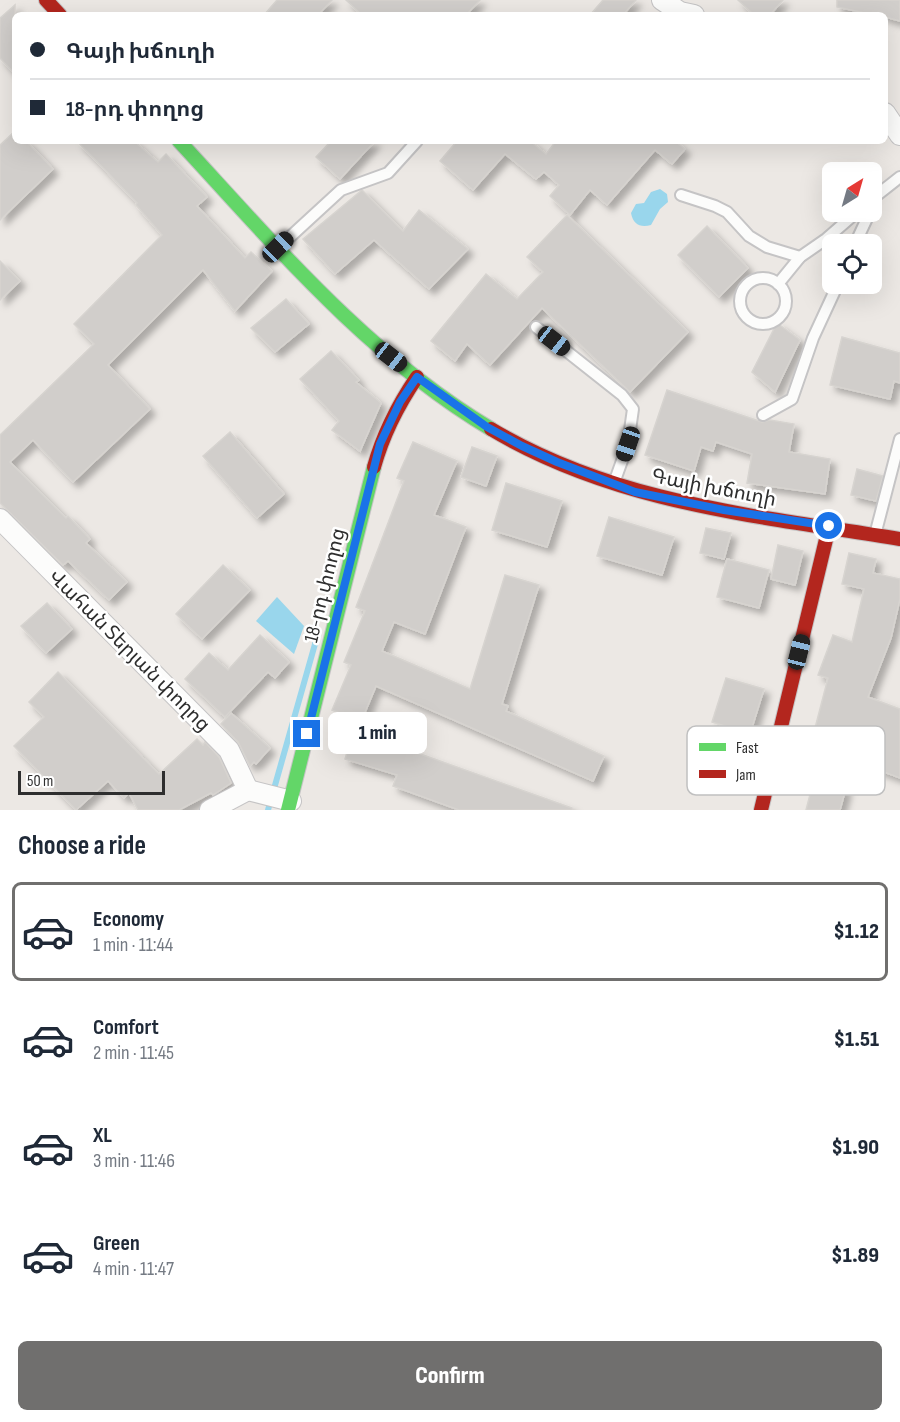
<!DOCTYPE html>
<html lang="en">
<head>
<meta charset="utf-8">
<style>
	:root { --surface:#fff; --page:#f2f2f3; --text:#1f2937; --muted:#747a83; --line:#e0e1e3; --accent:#706f6e }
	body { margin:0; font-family:"Sofia Sans Condensed","Noto Sans Armenian",sans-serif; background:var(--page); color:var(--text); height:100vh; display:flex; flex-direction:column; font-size:22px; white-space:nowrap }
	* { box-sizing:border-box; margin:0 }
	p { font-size:20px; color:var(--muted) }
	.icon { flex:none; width:33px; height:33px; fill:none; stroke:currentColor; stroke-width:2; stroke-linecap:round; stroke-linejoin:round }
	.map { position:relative; height:810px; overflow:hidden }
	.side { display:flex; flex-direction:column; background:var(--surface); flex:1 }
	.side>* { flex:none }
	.banner { position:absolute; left:12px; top:12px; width:876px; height:132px; border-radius:9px; box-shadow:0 6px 24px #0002; display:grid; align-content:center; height:132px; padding:0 18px; background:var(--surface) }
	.needle { width:39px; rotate:37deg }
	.buttons { position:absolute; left:822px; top:162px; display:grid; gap:12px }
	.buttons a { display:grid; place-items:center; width:60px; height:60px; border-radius:9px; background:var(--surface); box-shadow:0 6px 24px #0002; font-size:30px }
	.scale { position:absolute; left:18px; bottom:15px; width:147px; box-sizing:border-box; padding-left:6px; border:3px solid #2e2e2e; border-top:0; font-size:16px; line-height:21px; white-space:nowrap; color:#2e2e2e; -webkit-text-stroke:4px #fff; paint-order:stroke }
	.end { position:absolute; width:27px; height:27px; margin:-14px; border:8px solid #1a73e8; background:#fff; box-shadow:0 0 0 3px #fff }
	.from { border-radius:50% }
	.bubble { position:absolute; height:42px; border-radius:9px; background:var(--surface); box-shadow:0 6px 24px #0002; font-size:20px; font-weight:800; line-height:42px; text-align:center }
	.car { position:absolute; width:18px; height:36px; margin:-18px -9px; border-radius:8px; box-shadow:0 0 4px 2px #0007; background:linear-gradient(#222 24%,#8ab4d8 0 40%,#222 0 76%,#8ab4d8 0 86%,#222 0) }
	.banner b { display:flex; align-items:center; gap:21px; height:57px; font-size:22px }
	.banner b+b { border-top:2px solid var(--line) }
	.banner i { width:15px; height:15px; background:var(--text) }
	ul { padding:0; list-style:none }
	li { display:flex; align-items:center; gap:18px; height:99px; margin:0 12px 9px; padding:0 6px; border:3px solid transparent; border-radius:9px }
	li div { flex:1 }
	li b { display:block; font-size:22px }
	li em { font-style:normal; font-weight:800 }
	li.selected { border-color:var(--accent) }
	li>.icon { width:54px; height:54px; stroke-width:1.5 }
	h2 { padding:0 18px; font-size:27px; line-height:72px }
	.action { display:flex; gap:12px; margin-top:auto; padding:12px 18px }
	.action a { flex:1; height:69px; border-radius:9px; background:var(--accent); color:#fff; font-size:24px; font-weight:800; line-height:69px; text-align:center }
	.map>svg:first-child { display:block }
	.water { fill:#99d6ec }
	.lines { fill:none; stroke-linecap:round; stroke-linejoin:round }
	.stream { stroke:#99d6ec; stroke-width:6 }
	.building { fill:#d1cecb; stroke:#d7d4d0; stroke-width:1.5; filter:url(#shadow) }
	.lane-casing { stroke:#c5c4c5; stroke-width:14 }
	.street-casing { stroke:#c5c4c5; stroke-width:22 }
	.fast-casing { stroke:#c5c4c5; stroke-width:16 }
	.jam-casing { stroke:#c5c4c5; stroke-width:16 }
	.lane { stroke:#fcfcfb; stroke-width:10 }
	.street { stroke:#fcfcfb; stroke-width:20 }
	.fast { stroke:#63d668; stroke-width:14 }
	.jam { stroke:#b3261e; stroke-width:14 }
	.route { stroke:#1a73e8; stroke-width:8 }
	.labels { text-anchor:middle; stroke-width:5; stroke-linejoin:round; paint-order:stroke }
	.street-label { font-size:20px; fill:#2e2e2e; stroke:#fff }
	.key { fill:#fff; stroke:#c0c0c0; stroke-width:1.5 }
	.key-label { font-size:16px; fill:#2e2e2e }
</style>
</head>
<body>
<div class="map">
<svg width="900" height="810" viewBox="0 0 900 810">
	<defs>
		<filter id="shadow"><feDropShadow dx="5.5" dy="5.5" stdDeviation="3" flood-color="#0004"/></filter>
	</defs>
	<rect width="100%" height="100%" fill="#ece8e4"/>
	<g class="water">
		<path d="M660,189L667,194L668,202L660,209L651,225C640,228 633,224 631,213L636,204L644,203L651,192Z"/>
		<path d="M277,597L304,626L294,654L256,621Z"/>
	</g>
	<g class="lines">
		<path class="stream" d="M268,810L317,637"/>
	</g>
	<g class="building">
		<path d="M277,0H332L318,15H264Z"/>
		<path d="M346,0H480L466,15H362Z"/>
		<path d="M603,0H636L623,15H590Z"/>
		<path d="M738,0H783L770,15H754Z"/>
		<path d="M837,0H900V21L885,17V15H874L837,7Z"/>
		<path d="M15,5V74L0,58V18Z"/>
		<path d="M15,131V141H26L53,169L0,220V145Z"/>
		<path d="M77,141H134L158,162L166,154L207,197L197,206L245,258L251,252L272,271L235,311L203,270L108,365L150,409L73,482L33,440L10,462L66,518L68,516L90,539L86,543L127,582L109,600L68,561L63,565L0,503V435L94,344L74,324L162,235L136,205L137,203Z"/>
		<path d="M331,141H375L340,179L316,157Z"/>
		<path d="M457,141H530L546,154L556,141H675L685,149L672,164L655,150L607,205L590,190L570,215L550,196L559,185L544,172L536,179L505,154L473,190L440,161Z"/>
		<path d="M362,190L403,231L419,210L468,249L429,289L374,240L335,274L303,239Z"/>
		<path d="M567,215L688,332L630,392L542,308L490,365L467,344L455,361L431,341L486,274L517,299L543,272L527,257Z"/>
		<path d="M707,226L748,268L719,297L678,255Z"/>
		<path d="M0,261L20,281L0,300Z"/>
		<path d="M286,299L309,324L275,352L251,328Z"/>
		<path d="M777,323L800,340L775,392L752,372Z"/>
		<path d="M842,337L900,353V383L894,381L890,399L830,385Z"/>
		<path d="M331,351L359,380L356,382L381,403L360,451L332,430L339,421L300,379Z"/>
		<path d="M667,390L762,422L770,420L794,424L789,452L830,459L825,494L747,483L752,454L716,442L713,451L701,447L694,471L645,455Z"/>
		<path d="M230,432L284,494L257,518L203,456Z"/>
		<path d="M413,442L457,461L434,515L466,527L425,634L394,622L382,651L470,689L505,575L539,585L502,704L508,706L506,711L604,756L593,781L376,686L361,722L332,710L351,665L344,662L365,611L356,607L404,481L397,478Z"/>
		<path d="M472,447L497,456L486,486L461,477Z"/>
		<path d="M857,469L883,476L876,501L851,495Z"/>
		<path d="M506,483L562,501L547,547L492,530Z"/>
		<path d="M609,517L674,537L662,575L597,556Z"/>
		<path d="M706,528L731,533L724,559L700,553Z"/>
		<path d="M778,545L803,551L795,585L771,579Z"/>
		<path d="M849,553L876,559L873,573L900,579V599L891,638L868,697L900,709V778L849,759L855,742L814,732L828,678L818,675L833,635L852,642L864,589L842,584Z"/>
		<path d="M727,559L769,570L759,608L717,597Z"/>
		<path d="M223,565L250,590L202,639L176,614Z"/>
		<path d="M47,603L72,629L46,653L21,626Z"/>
		<path d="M260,635L289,662L275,678L268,672L225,717L185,679L209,653L228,670Z"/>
		<path d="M58,672L159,774L197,739L203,745L205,742L219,757L231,783L213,795L211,793L179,810H138L129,793L124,798L108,781L76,810L14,746L44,717L29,702Z"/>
		<path d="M726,678L764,689L750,734L712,722Z"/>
		<path d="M231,713L270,748L256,764L254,762L250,766L238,742L221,724Z"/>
		<path d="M354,730L385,739L384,741L572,808V810H459L393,786L397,775L345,759Z"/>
		<path d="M814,779L846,788L840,810H806Z"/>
	</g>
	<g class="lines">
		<g class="lane-casing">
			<g id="lane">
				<path d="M681,195L715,206L727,212L749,236L767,247L800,257"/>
				<path d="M872,199L900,177"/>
				<path d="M855,244L870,212"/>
				<path d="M279,247L341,190L388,173L417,141"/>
				<circle cx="763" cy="301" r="23"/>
				<path d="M778,284L800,257L826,239L857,212"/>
				<path d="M536,327L622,395L633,409L628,444L614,483"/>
				<path d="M763,415L792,399L813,338L838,284"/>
				<path d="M875,535L900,439"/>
			</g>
		</g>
		<g class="street-casing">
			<g id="street">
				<path d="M662,0L680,12L694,15"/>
				<path d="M885,113L900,135"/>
				<path d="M0,519L229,750L248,790"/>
				<path d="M248,790L291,801"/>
				<path d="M210,810L248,790"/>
			</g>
		</g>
		<g class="fast-casing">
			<g id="fast">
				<path d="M179,141C275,245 368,356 491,429"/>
				<path d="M288,810L374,467"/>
			</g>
		</g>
		<g class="jam-casing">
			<g id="jam">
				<path d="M46,0L60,15"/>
				<path d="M491,429C617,504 759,516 900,539"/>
				<path d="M374,467C383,434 398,405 417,377"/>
				<path d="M761,810L829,527"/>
			</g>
		</g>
		<use href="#lane" class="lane"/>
		<use href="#street" class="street"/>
		<use href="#fast" class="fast"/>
		<use href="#jam" class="jam"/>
	</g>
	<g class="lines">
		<path class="route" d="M307,734L380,444L400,402L417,377L487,427L522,446L557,462L635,492L724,510L829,526"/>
	</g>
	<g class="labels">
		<g class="street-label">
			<text transform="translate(714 487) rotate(11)" y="7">Գայի խճուղի</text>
			<text transform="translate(324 585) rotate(-76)" y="7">18-րդ փողոց</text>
			<text transform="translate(130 650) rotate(45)" y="7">Վահան Տերյան փողոց</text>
		</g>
	</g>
	<rect x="687" y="726" width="198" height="69" rx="9" class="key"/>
	<rect x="699" y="743" width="27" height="8" fill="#63d668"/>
	<rect x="699" y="770" width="27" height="8" fill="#b3261e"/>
	<g class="key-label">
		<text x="736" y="753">Fast</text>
		<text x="736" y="780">Jam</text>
	</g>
</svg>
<div class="buttons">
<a><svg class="needle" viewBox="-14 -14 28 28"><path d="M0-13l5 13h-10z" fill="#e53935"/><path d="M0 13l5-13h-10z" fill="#747a83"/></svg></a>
<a><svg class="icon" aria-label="locate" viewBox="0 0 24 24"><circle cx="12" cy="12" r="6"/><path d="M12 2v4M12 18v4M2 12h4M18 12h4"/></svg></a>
</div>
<div class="scale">50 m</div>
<i class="end from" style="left:829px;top:526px"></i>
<i class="end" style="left:307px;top:734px"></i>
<div class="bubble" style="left:328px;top:712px;width:99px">1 min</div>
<i class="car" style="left:278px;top:247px;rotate:46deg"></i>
<i class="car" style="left:554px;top:341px;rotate:128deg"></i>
<i class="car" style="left:391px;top:357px;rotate:128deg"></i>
<i class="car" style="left:628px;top:444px;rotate:199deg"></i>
<i class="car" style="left:799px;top:652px;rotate:14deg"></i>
<div class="banner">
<b><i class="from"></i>Գայի խճուղի</b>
<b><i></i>18-րդ փողոց</b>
</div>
</div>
<section class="side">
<h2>Choose a ride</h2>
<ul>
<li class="selected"><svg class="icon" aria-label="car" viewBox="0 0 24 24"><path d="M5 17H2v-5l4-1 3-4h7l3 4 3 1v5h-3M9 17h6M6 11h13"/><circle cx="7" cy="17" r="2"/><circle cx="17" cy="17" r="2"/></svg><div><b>Economy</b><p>1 min · 11:44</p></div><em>$1.12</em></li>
<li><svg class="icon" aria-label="car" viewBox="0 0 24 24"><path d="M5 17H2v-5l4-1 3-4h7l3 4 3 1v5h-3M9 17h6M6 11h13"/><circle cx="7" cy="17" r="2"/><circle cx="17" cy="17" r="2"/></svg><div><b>Comfort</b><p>2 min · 11:45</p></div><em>$1.51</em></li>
<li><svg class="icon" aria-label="car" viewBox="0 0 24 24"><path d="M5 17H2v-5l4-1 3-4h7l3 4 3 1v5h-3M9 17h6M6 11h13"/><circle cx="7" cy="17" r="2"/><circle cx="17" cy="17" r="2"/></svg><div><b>XL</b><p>3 min · 11:46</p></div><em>$1.90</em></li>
<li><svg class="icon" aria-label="car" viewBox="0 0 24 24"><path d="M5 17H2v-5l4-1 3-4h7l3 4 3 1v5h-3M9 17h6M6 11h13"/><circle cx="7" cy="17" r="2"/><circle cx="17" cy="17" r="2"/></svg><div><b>Green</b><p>4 min · 11:47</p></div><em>$1.89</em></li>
</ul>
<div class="action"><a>Confirm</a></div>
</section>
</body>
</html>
